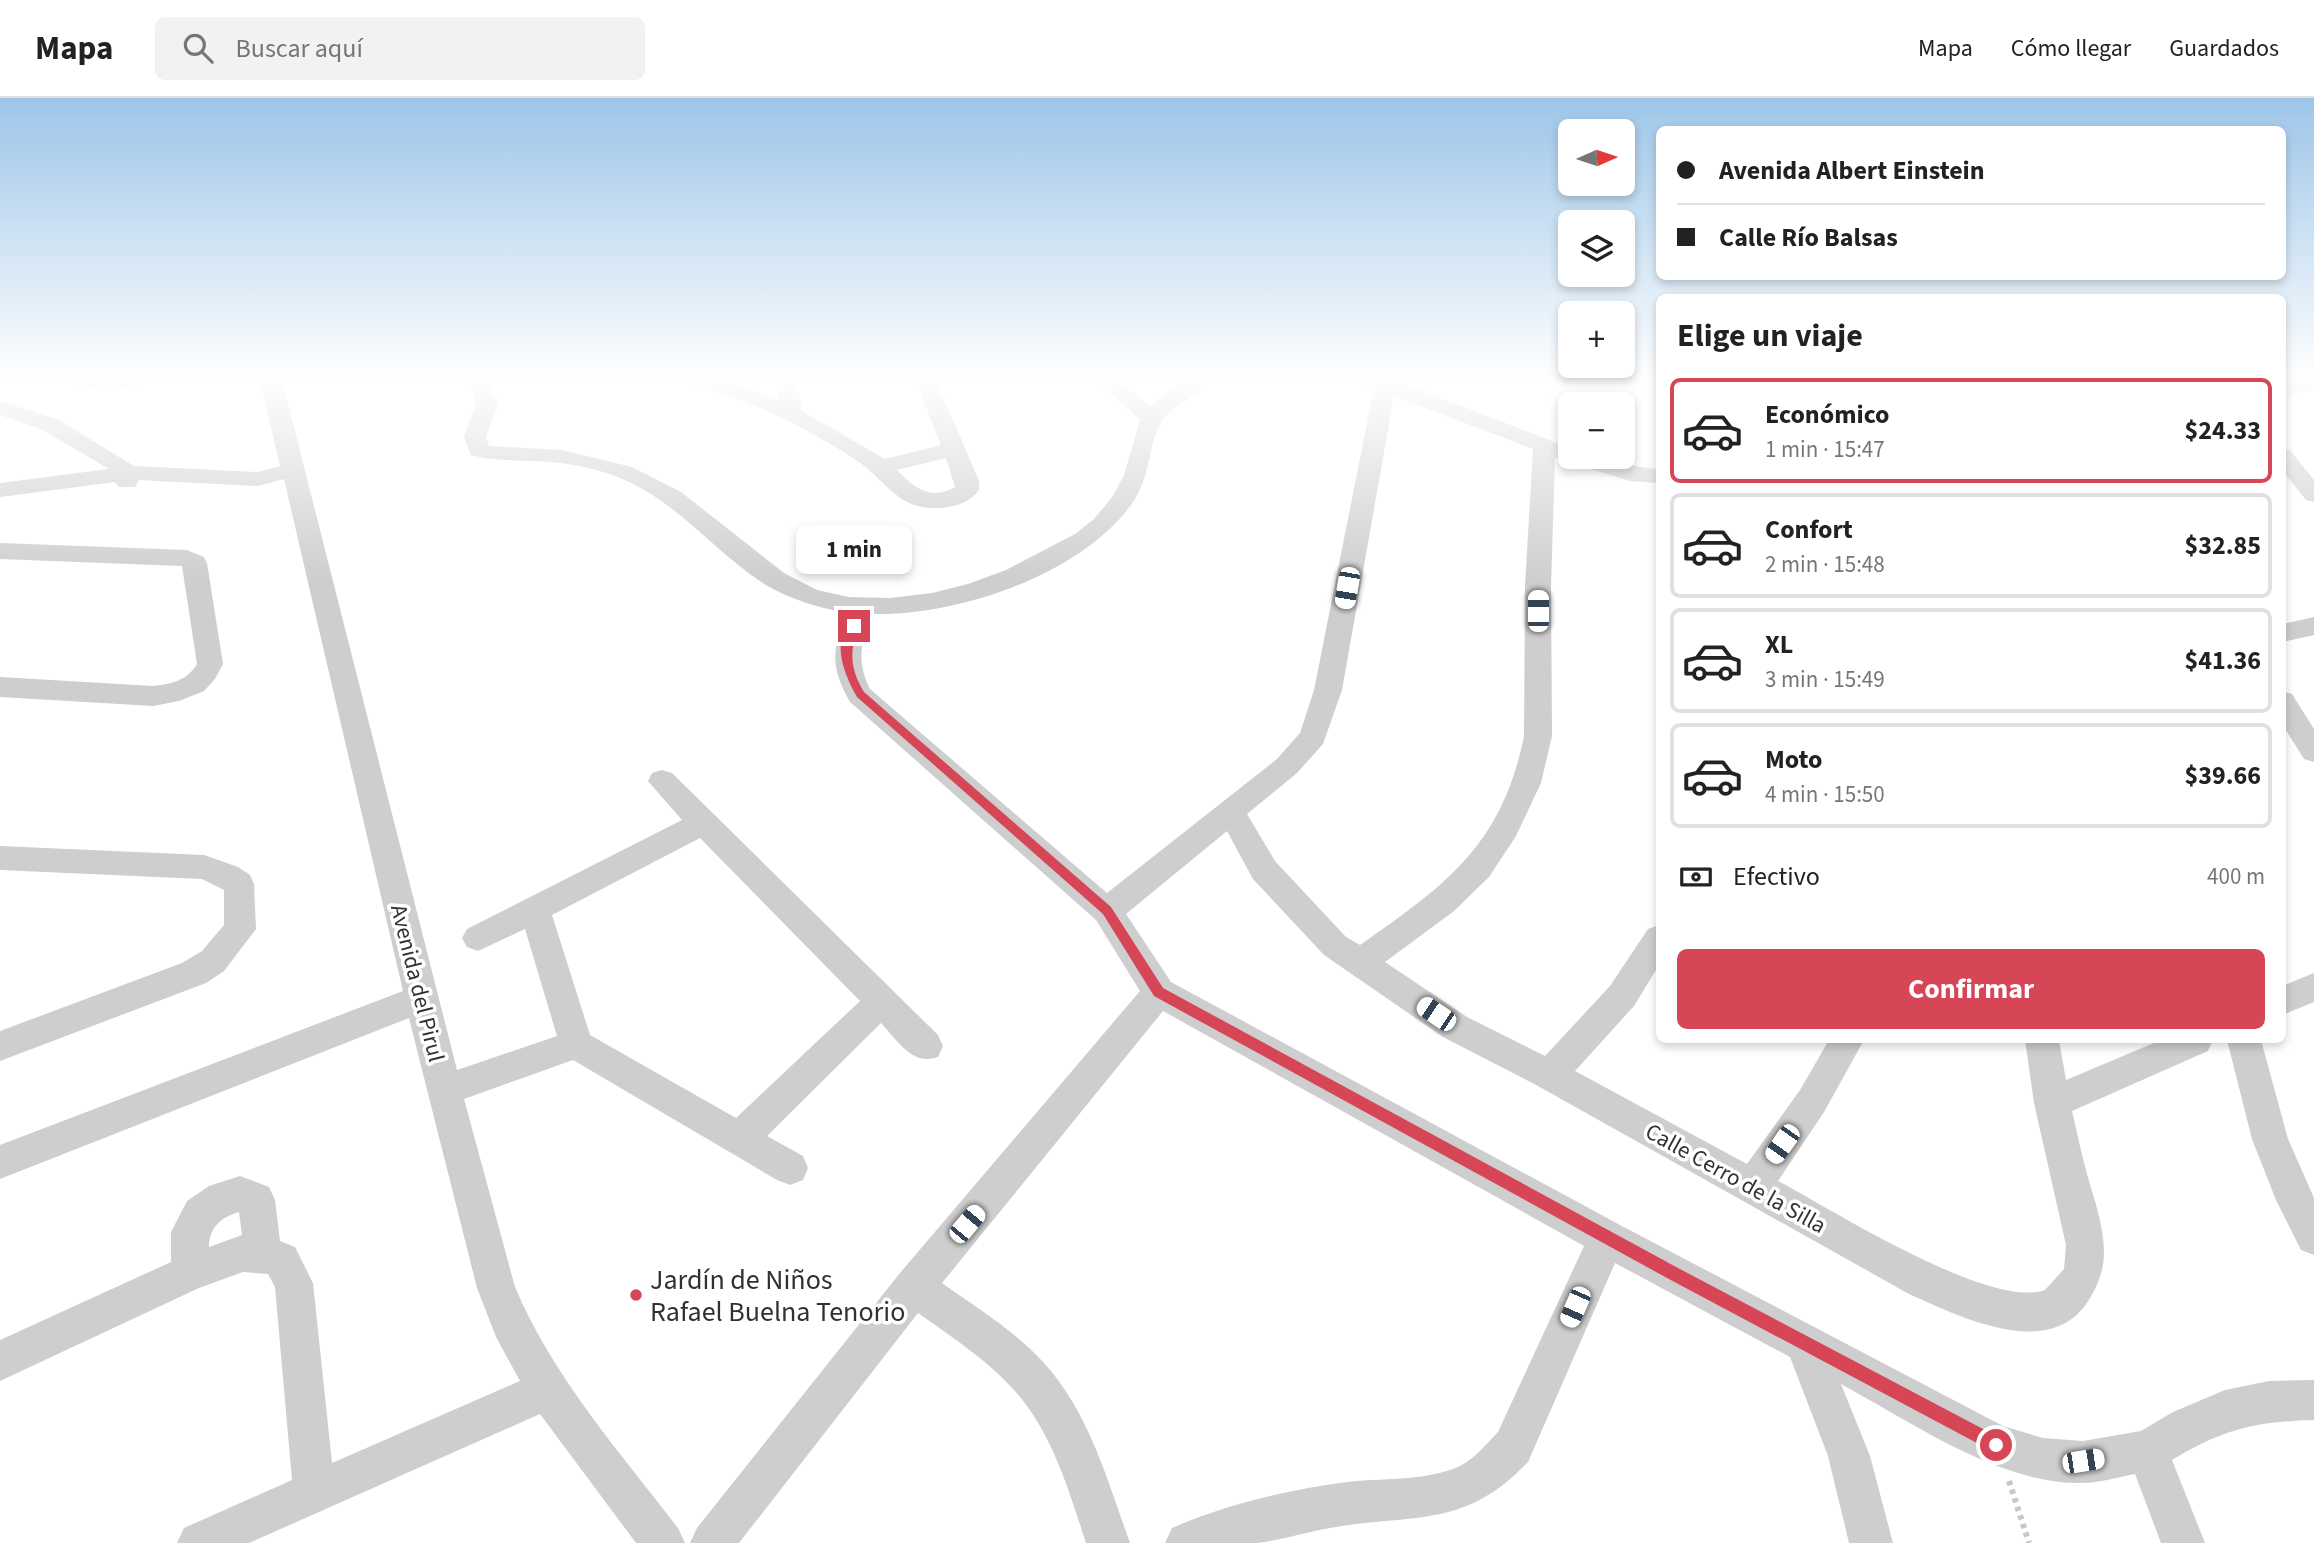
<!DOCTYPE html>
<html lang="es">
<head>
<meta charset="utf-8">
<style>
	:root { --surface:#fff; --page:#f2f2f2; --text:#222; --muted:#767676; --line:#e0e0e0; --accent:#d64656 }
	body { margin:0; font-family:"Source Sans 3",sans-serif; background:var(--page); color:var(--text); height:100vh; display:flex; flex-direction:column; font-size:26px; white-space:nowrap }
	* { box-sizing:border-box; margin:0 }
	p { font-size:23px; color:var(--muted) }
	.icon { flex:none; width:38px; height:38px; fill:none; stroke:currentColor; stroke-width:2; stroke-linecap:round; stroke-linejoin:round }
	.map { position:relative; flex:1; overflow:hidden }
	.side { position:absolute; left:1656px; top:196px; width:630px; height:749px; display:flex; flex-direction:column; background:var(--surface); border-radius:10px; box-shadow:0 4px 10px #0003 }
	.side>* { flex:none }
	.hud { position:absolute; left:1656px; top:28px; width:630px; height:154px; border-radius:10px; box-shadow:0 4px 10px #0003; display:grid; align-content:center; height:154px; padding:0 21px; background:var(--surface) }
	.needle { width:46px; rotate:87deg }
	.fabs { position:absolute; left:1558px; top:21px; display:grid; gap:14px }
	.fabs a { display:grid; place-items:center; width:77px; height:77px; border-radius:10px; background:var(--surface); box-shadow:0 4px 10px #0003; font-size:35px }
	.end { position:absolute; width:32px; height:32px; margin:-16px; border:9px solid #d64656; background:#fff; box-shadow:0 0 0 4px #fff }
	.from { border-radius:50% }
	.bubble { position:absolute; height:49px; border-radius:10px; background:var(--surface); box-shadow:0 4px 10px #0003; font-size:23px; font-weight:700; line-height:49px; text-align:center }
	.car { position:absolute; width:21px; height:42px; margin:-21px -10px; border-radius:9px; box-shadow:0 0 5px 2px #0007; background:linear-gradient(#fff 24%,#345 0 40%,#fff 0 76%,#345 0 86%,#fff 0) }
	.hud b { display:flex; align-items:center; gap:24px; height:66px; font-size:26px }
	.hud b+b { border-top:2px solid var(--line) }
	.hud i { width:18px; height:18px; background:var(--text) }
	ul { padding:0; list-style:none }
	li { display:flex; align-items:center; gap:21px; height:105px; margin:0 14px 10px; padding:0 7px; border:4px solid var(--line); border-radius:10px }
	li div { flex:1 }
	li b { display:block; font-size:26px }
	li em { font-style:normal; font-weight:700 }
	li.current { border-color:var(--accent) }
	li>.icon { width:63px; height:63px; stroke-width:1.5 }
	h2 { padding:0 21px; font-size:32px; line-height:84px }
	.pay { display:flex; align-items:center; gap:18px; height:77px; padding:0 21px; font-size:26px }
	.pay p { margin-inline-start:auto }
	.button { display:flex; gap:14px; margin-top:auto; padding:14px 21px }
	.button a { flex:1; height:80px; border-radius:10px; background:var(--accent); color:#fff; font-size:28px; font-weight:700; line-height:80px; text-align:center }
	header { display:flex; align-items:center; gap:42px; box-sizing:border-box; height:98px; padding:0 35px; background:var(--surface); border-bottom:2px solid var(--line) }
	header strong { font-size:33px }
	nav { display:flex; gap:38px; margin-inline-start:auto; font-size:24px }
	.search { width:490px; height:63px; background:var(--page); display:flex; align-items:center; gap:18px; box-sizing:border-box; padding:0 24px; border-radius:10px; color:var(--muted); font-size:26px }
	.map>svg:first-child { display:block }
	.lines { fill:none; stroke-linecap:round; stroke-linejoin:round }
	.path { stroke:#c8c8c8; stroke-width:6; stroke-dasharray:4.5 4.5; stroke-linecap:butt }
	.minor { fill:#cecece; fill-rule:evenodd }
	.route { fill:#d64656 }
	.poi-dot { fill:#d64656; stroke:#fff; stroke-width:2.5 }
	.labels { text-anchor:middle; stroke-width:7; stroke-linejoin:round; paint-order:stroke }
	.street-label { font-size:23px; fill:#313131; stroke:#fff }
	.near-poi-label { font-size:28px; fill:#313131; stroke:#fff; text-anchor:start }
</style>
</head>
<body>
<header>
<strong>Mapa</strong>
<div class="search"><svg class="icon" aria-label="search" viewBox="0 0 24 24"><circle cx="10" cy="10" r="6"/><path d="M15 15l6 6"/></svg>Buscar aquí</div>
<nav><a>Mapa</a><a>Cómo llegar</a><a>Guardados</a></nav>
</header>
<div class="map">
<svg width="2314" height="1445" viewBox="0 0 2314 1445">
	<rect width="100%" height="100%" fill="#fff"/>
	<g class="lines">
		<path class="path" d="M2009,1383L2029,1445"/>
		<g class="minor">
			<path d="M75,282H141L138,287L105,293L78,287Z"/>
			<path d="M260,282H282L457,972L557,938L525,831L478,853L467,849L462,840L467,831L682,722L648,683L652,675L662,672L672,675L938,937L943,948L938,959C912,968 898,943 881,925L767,1038L803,1058L808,1070L803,1082L790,1087L777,1082L573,962L464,1001L515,1189C553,1279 619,1353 678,1430L685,1445H636L540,1316L249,1445H177L184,1430L292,1382L275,1189L268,1176L243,1174L199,1190L0,1283V1242L171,1164V1134L187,1103L209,1088L240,1078L269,1089L275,1102L280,1143L295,1149L313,1185L332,1365L520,1283L496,1239L477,1190L409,920L0,1081V1047L403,893L284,381L258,388L139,382L135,389H119L115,384L0,399V385L109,371L41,331L0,317V303L57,321L134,368L258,374L280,368ZM700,740L860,903L736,1020L590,937L552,817ZM239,1114L242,1137L209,1149C209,1130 221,1119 239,1114Z"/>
			<path d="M468,282H488L498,305L486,339L489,348L562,352L632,369L681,394L784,475L817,492L849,499L890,500L932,495L968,486L1006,472L1075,436L1094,421L1113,398L1124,377L1140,322L1097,282H1119L1151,308L1185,282H1211C1205,293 1175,305 1163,322C1149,340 1151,376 1135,401C1087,475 957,519 872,516C861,543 856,564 870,591L1107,795L1277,661L1300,635L1314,592L1374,290L1364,287L1362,282H1394L1570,350V359C1600,359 1628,369 1659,371V385L1630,383L1555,360L1551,488L1552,638L1541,685L1516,738L1489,779L1454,813L1385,864L1467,919L1545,958L1610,888L1648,831L1659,827V867L1634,908L1575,973L1747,1066L1800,992L1829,942H1864L1824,1014L1778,1083C1831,1111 1990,1212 2045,1192L2064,1171L2066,1147L2034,1005L2025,942H2059L2066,982L2161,942H2213L2208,953L2072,1013C2077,1034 2081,1055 2087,1076C2094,1101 2104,1128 2104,1155C2104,1171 2098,1187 2090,1200C2052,1266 1959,1218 1909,1196L1538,988L1443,939L1324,857L1253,781L1227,733L1126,816L1171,884L1620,1127L2003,1328L2043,1340L2083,1343L2141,1333L2173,1314L2225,1292L2269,1283L2314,1282V1322C2254,1324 2224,1331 2172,1362L2205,1445H2161L2135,1376C2118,1379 2099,1385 2082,1385C2001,1387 1911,1324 1841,1286L1870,1358L1893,1445H1849L1828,1358L1790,1259L1615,1165L1528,1364C1466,1430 1416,1416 1336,1429C1309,1433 1283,1442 1257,1445C1227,1445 1195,1445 1165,1445L1172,1430C1227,1406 1287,1392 1347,1384C1382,1380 1420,1383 1453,1371C1471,1365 1485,1348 1498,1334L1584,1148L1163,913L942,1185C977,1210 1015,1233 1044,1265C1089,1314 1108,1384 1130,1445H1086C1069,1393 1053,1336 1015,1293C987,1262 952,1239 918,1215L739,1445H690L697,1430L900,1175L1140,893L1096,822L850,604C830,569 832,552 846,515C818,509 791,502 766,487C717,456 682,409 629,384C600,370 566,364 535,363C513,362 493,363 471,357L464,339L476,305ZM1394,298L1533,351L1525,488L1524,638C1502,747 1446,787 1360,847L1346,839L1275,763L1247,716L1297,675L1323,646L1342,592Z"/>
			<path d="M691,282H725L779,302L776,282H796L802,313L885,361L941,347L915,282H936L979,383V392C966,411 934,413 914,407C892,399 878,377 859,364C808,330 754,303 694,287ZM946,360L955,389C931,403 914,390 897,372Z"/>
			<path d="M2302,282H2314V292L2282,298V286Z"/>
			<path d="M2282,350L2290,352L2314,382V404L2306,402L2282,372Z"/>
			<path d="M0,445L187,452L204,459L207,465L223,566L215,581L204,593L179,603L153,608L0,599V579L153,588C171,586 187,583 197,566L182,468L0,461Z"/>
			<path d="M2314,519V537L2282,544V526Z"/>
			<path d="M2282,593L2292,596L2314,631V664L2304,661L2282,626Z"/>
			<path d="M0,748L204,757L238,769L250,777L254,786L256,831L224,873L206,885L0,963V933L182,865L202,853L224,827V792L202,781L0,772Z"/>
			<path d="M2314,875V904L2282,917V888Z"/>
			<path d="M2227,942H2261L2288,1041L2314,1100V1157L2301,1152L2276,1102L2252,1041Z"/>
		</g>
	</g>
	<linearGradient id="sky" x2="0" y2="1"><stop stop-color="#9dc5e8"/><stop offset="0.58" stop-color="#fff"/><stop offset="1" stop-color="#fff" stop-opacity="0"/></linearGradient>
	<rect width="2314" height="484" fill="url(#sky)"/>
	<path class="route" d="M854,525L859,528C849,553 850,571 864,594L1111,809L1163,890L1678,1170L2002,1341L2004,1347L2002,1352L1996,1355L1990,1352L1667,1180L1154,898L1103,816L857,599C846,580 828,541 854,525Z"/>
	<circle class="poi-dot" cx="636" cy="1197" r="7"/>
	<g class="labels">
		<g class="street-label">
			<text transform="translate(418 885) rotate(76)" y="8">Avenida del Pirul</text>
			<text transform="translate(1736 1080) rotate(29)" y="8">Calle Cerro de la Silla</text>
		</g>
		<g class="near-poi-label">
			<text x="650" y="1191">Jardín de Niños<tspan x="650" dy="32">Rafael Buelna Tenorio</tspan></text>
		</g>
	</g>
</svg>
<div class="fabs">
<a><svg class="needle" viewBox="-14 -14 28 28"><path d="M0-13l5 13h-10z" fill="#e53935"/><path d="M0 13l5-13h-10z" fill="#767676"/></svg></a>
<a><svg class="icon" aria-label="layers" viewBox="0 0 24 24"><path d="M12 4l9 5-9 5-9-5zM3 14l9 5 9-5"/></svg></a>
<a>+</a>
<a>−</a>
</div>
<i class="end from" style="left:1996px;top:1347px"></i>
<i class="end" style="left:854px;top:528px"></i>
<div class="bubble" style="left:796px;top:427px;width:116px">1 min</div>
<i class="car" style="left:1347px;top:490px;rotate:190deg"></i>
<i class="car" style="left:1538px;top:513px;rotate:0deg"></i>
<i class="car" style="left:1436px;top:916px;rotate:304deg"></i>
<i class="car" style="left:1782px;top:1046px;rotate:215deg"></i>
<i class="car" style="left:967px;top:1126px;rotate:40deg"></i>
<i class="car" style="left:1575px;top:1209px;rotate:204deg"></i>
<i class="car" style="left:2083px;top:1363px;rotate:81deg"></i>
<div class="hud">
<b><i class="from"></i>Avenida Albert Einstein</b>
<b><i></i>Calle Río Balsas</b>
</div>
<section class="side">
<h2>Elige un viaje</h2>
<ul>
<li class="current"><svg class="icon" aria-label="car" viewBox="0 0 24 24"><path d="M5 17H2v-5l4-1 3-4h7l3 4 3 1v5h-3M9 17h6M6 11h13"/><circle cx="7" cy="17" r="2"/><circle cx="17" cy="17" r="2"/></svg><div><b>Económico</b><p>1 min · 15:47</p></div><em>$24.33</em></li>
<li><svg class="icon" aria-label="car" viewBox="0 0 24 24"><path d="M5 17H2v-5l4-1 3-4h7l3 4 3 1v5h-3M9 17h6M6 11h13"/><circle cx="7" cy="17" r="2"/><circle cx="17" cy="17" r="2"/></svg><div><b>Confort</b><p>2 min · 15:48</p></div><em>$32.85</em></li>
<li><svg class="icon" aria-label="car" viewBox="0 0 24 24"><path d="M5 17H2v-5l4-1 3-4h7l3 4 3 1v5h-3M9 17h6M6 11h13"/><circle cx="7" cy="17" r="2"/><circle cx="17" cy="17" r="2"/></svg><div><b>XL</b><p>3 min · 15:49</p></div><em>$41.36</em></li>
<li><svg class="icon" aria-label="car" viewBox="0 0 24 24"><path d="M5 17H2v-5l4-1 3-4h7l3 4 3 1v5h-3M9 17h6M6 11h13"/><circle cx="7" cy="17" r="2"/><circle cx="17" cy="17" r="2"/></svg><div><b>Moto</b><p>4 min · 15:50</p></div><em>$39.66</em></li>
</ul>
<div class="pay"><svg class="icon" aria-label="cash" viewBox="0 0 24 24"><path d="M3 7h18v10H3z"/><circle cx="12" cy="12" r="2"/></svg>Efectivo<p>400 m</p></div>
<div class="button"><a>Confirmar</a></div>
</section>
</div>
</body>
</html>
